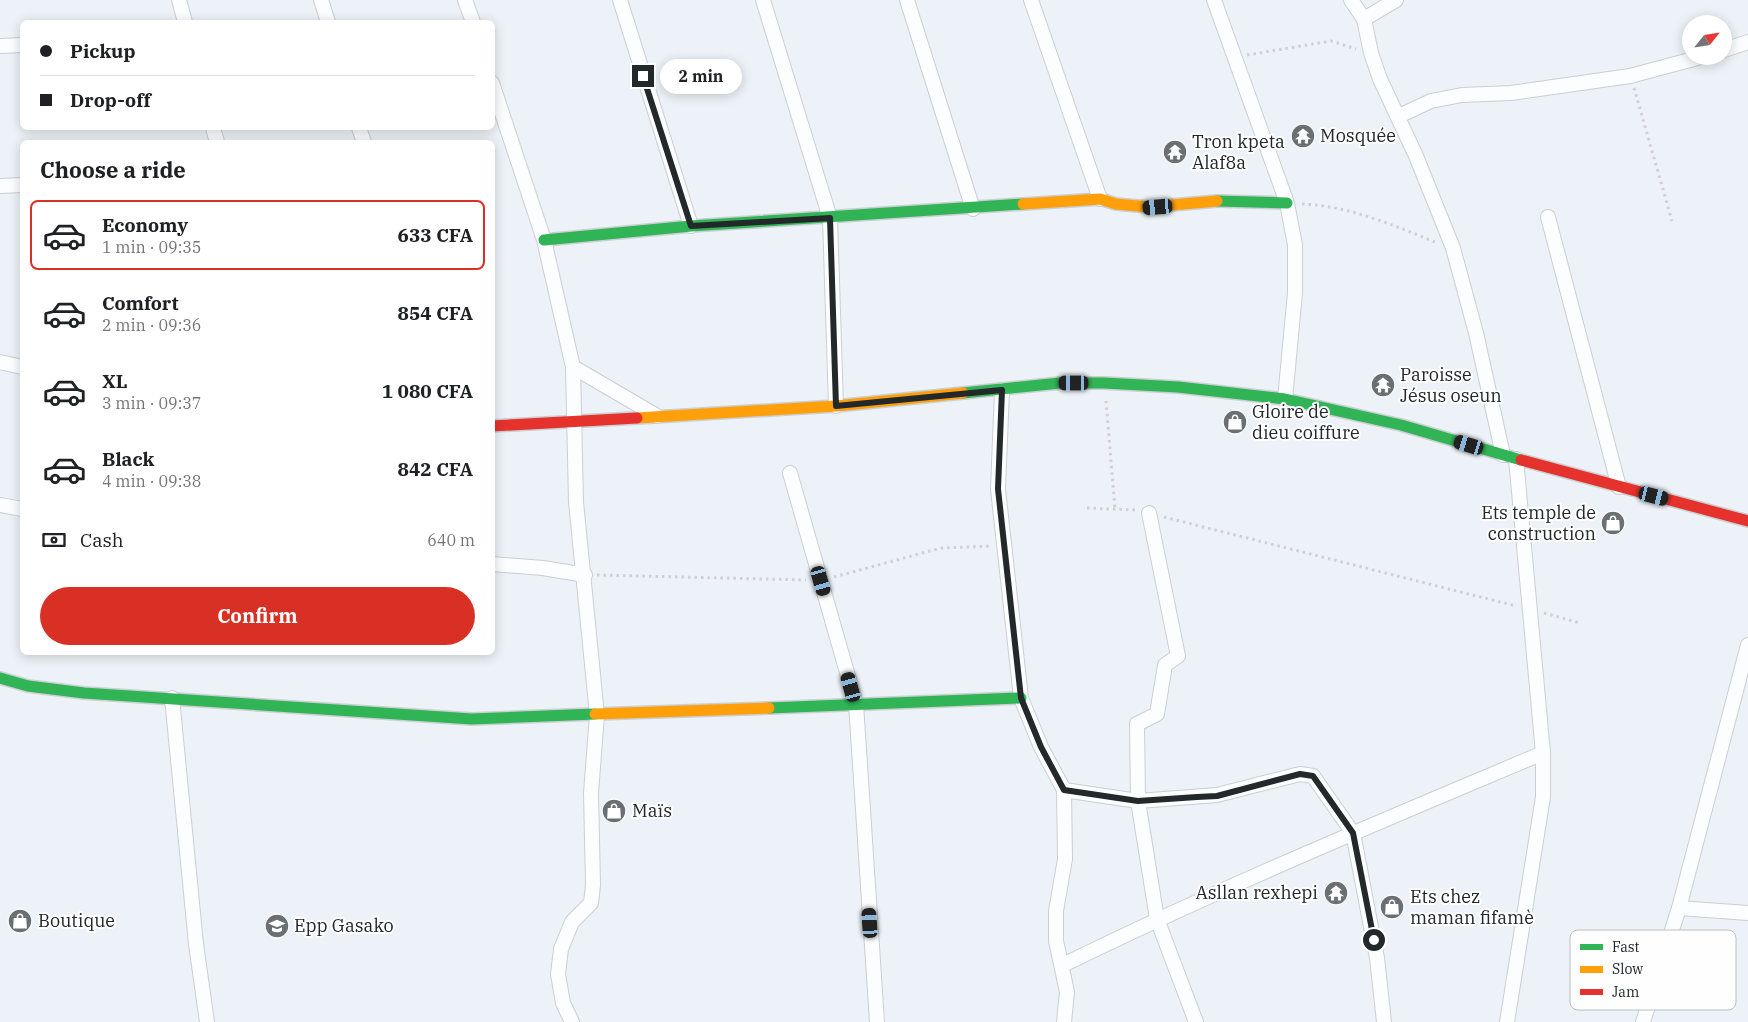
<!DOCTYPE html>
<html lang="en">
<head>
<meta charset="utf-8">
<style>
	:root { --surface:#fff; --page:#f6f6f6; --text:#202124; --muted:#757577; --line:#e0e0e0; --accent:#d93025 }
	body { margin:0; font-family:"IBM Plex Serif",serif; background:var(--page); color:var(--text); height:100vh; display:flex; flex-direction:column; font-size:19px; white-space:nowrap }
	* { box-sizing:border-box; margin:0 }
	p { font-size:16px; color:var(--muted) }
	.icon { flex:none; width:28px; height:28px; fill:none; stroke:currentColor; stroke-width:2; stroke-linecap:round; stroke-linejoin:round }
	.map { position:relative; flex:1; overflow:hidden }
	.panel { position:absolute; left:20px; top:140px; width:475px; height:515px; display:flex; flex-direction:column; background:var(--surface); border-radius:8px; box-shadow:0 2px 12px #0003 }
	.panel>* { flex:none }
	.top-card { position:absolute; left:20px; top:20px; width:475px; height:110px; border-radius:8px; box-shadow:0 2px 12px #0003; display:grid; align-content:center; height:110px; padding:0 20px; background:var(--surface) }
	.needle { width:32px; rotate:60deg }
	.fabs { position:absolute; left:1682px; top:15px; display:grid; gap:10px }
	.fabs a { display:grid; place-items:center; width:50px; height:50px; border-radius:50%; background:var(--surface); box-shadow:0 2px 12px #0003; font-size:25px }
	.end { position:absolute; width:22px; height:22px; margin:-11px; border:6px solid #23282b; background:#fff; box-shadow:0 0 0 2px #fff }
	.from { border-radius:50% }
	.bubble { position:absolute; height:35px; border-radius:18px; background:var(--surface); box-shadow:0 2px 12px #0003; font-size:16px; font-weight:700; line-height:35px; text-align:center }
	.car { position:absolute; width:15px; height:30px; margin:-15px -8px; border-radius:6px; box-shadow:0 0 4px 1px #0007; background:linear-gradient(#222 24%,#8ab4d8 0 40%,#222 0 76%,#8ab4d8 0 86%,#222 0) }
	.top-card b { display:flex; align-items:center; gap:18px; height:48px; font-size:19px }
	.top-card b+b { border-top:1px solid var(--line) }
	.top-card i { width:12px; height:12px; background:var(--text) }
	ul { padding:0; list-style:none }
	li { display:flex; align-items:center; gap:15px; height:70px; margin:0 10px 8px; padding:0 10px; border:2px solid transparent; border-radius:8px }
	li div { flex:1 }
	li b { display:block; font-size:19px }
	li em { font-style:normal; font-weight:700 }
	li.active { border-color:var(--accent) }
	li>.icon { width:45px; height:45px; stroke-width:1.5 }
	h2 { padding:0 20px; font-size:22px; line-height:60px }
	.pay { display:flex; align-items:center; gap:12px; height:55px; padding:0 20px; font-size:19px }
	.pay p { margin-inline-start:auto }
	.button { display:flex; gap:10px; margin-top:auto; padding:10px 20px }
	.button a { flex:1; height:58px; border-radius:30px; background:var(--accent); color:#fff; font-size:20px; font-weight:700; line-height:58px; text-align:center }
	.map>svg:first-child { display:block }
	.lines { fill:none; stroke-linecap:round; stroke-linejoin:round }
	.street-casing { stroke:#cacfd2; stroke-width:16 }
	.fast-casing { stroke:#cacfd2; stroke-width:14 }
	.slow-casing { stroke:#cacfd2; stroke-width:14 }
	.jam-casing { stroke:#cacfd2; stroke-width:14 }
	.path { stroke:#cfd0d2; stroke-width:3; stroke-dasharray:2.5 4; stroke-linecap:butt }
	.street { stroke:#fcfdfe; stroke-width:14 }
	.fast { stroke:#30b455; stroke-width:11 }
	.slow { stroke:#ff9f0a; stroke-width:11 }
	.jam { stroke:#e5322d; stroke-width:11 }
	.route { stroke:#23282b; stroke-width:6 }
	.labels { text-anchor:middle; stroke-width:4; stroke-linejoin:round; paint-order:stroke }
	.poi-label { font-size:18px; fill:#23282b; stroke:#fefefe; text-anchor:start }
	.key { fill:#fefefe; stroke:#bcbebf; stroke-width:1 }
	.key-label { font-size:14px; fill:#23282b }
</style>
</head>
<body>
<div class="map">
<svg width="1748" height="1022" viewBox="0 0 1748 1022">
	<rect width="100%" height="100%" fill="#ecf2f7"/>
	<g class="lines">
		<g class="street-casing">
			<g id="street">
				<path d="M179,0L185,22"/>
				<path d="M321,0L328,22"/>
				<path d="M465,0L473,22"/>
				<path d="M620,0L691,226"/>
				<path d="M763,0L830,218L836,406"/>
				<path d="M907,0L973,209"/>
				<path d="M1031,0L1100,199"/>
				<path d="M1214,0L1287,203L1295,245V293L1285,399"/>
				<path d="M1351,0L1364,19L1371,53L1380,79L1416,156L1453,248L1476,333L1503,455"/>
				<path d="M1364,19L1396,0"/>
				<path d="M0,46L22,45"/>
				<path d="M1724,50L1748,42"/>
				<path d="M492,83L544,240L573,367L576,502L597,715L591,793L593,885L591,903L572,922L561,949L558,974L563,1003L572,1022"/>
				<path d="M1399,116L1431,101L1462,95L1511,93L1630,76L1705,56"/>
				<path d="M213,128L217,142"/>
				<path d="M359,128L364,142"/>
				<path d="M0,186L22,185"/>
				<path d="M1548,217L1619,487"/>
				<path d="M0,362L22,367"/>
				<path d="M573,367L657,416"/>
				<path d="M1002,390L998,489L1021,698L1041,747L1064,790L1065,859L1056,911V941L1067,992L1064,1022"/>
				<path d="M790,473L856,704L877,1022"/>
				<path d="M0,505L22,509"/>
				<path d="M1149,513L1178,656L1165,665L1157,714L1137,724L1138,801L1157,919L1196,1022"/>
				<path d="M492,564L543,568L585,575"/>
				<path d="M172,698L196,944L207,1022"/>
				<path d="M1064,790L1138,801L1217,795L1300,774L1313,776L1353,833L1377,958L1384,1022"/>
				<path d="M1679,908L1748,913"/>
				<path d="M1063,965C1220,888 1382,821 1543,753"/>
				<path d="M1507,1022L1543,797V753L1516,459"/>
				<path d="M1643,1022L1679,908L1748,645"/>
			</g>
		</g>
		<g class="fast-casing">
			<g id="fast">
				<path d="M1217,201L1287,203"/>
				<path d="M544,240L691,226L1023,204"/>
				<path d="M963,393L1060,383H1104L1178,387L1285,399L1401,425L1521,460"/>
				<path d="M0,678L28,686L84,693L472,719L595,714"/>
				<path d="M769,708L1021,698"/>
			</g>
		</g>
		<g class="slow-casing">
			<g id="slow">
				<path d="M1023,204L1100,199L1116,204L1149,207L1217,201"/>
				<path d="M637,418L836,406L963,393"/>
				<path d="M595,714L769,708"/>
			</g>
		</g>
		<g class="jam-casing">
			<g id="jam">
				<path d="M492,426L637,418"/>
				<path d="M1521,460L1748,521"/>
			</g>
		</g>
		<g class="path">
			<path d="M1247,55L1331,41L1356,49"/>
			<path d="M1634,88L1672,221"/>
			<path d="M1302,204C1349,206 1393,225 1435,242"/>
			<path d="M1106,401L1115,509"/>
			<path d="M1087,508L1136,510"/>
			<path d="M1164,517L1516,606"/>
			<path d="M597,575L806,580"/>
			<path d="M834,577L941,548L992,546"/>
			<path d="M1544,613L1580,623"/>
		</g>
		<use href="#street" class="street"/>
		<use href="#fast" class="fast"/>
		<use href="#slow" class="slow"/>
		<use href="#jam" class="jam"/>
	</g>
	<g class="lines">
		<path class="route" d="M643,76L691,226L830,218L836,406L1002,390L998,489L1021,698L1041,747L1064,790L1138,801L1197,797L1217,796L1300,774L1313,776L1353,833L1374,940"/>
	</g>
	<defs>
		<g id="temple-disc" transform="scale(1.25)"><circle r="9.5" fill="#696f72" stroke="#fefefe"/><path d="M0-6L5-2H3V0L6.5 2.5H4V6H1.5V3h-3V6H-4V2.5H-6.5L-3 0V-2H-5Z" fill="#fff"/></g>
		<g id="shop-disc" transform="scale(1.25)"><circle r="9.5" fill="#696f72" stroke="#fefefe"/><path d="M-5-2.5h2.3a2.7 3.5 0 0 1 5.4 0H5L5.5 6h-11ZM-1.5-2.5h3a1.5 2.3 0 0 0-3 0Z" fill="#fff"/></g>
		<g id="school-disc" transform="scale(1.25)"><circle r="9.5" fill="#696f72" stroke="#fefefe"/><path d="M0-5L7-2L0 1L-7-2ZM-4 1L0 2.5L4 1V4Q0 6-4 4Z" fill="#fff"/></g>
	</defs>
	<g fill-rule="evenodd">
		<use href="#temple-disc" x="1303" y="136"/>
		<use href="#temple-disc" x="1175" y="152"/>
		<use href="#temple-disc" x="1383" y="385"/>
		<use href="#shop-disc" x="1235" y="422"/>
		<use href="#shop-disc" x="1613" y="523"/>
		<use href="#shop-disc" x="614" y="811"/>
		<use href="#temple-disc" x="1336" y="893"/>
		<use href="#shop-disc" x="1392" y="907"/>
		<use href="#shop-disc" x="20" y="921"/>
		<use href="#school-disc" x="277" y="926"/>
	</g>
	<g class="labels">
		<g class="poi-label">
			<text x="1320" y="142">Mosquée</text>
			<text x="1192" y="148">Tron kpeta<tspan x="1192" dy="21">Alaf8a</tspan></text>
			<text x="1400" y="381">Paroisse<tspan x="1400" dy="21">Jésus oseun</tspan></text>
			<text x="1252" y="418">Gloire de<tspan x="1252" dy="21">dieu coiffure</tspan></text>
			<text x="1596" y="519" text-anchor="end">Ets temple de<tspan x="1596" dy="21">construction</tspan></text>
			<text x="632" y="817">Maïs</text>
			<text x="1318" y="899" text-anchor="end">Asllan rexhepi</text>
			<text x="1410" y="903">Ets chez<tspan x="1410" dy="21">maman fifamè</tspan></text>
			<text x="38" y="927">Boutique</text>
			<text x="294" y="932">Epp Gasako</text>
		</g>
	</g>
	<rect x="1570" y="930" width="166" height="80" rx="8" class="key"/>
	<rect x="1580" y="944" width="23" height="6" fill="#30b455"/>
	<rect x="1580" y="966" width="23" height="7" fill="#ff9f0a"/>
	<rect x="1580" y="989" width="23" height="6" fill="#e5322d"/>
	<g class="key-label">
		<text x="1612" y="952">Fast</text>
		<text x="1612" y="974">Slow</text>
		<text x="1612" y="997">Jam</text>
	</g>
</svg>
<div class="fabs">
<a><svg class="needle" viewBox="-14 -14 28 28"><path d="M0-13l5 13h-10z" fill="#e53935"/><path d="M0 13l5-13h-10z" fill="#757577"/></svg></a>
</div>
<i class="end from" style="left:1374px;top:940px"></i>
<i class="end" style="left:643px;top:76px"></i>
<div class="bubble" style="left:660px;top:59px;width:82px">2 min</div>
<i class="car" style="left:1158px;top:207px;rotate:265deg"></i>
<i class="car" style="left:1074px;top:383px;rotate:270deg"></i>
<i class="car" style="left:1469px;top:445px;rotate:287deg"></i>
<i class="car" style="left:1654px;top:496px;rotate:104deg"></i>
<i class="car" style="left:821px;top:581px;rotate:164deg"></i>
<i class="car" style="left:851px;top:687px;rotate:344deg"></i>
<i class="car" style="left:870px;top:923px;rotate:356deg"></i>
<div class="top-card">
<b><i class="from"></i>Pickup</b>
<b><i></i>Drop-off</b>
</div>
<section class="panel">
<h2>Choose a ride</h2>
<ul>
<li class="active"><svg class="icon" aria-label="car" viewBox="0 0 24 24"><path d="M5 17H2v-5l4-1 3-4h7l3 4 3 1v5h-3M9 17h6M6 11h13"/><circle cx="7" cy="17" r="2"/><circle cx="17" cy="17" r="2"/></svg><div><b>Economy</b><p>1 min · 09:35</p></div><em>633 CFA</em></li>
<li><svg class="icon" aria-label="car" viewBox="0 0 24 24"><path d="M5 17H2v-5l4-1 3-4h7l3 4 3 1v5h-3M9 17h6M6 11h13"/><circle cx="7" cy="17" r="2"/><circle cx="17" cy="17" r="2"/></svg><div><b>Comfort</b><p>2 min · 09:36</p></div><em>854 CFA</em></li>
<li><svg class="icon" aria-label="car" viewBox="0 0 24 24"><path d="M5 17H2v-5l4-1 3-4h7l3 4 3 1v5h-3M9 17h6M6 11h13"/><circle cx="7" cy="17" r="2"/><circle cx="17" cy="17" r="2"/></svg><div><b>XL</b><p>3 min · 09:37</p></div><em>1 080 CFA</em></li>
<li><svg class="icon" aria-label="car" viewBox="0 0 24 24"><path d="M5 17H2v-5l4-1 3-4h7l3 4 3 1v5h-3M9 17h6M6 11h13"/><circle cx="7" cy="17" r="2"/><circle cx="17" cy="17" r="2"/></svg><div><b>Black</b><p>4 min · 09:38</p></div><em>842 CFA</em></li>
</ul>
<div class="pay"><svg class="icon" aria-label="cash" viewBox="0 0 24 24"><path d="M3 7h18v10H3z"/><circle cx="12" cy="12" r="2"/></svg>Cash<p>640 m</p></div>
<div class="button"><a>Confirm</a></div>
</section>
</div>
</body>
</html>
